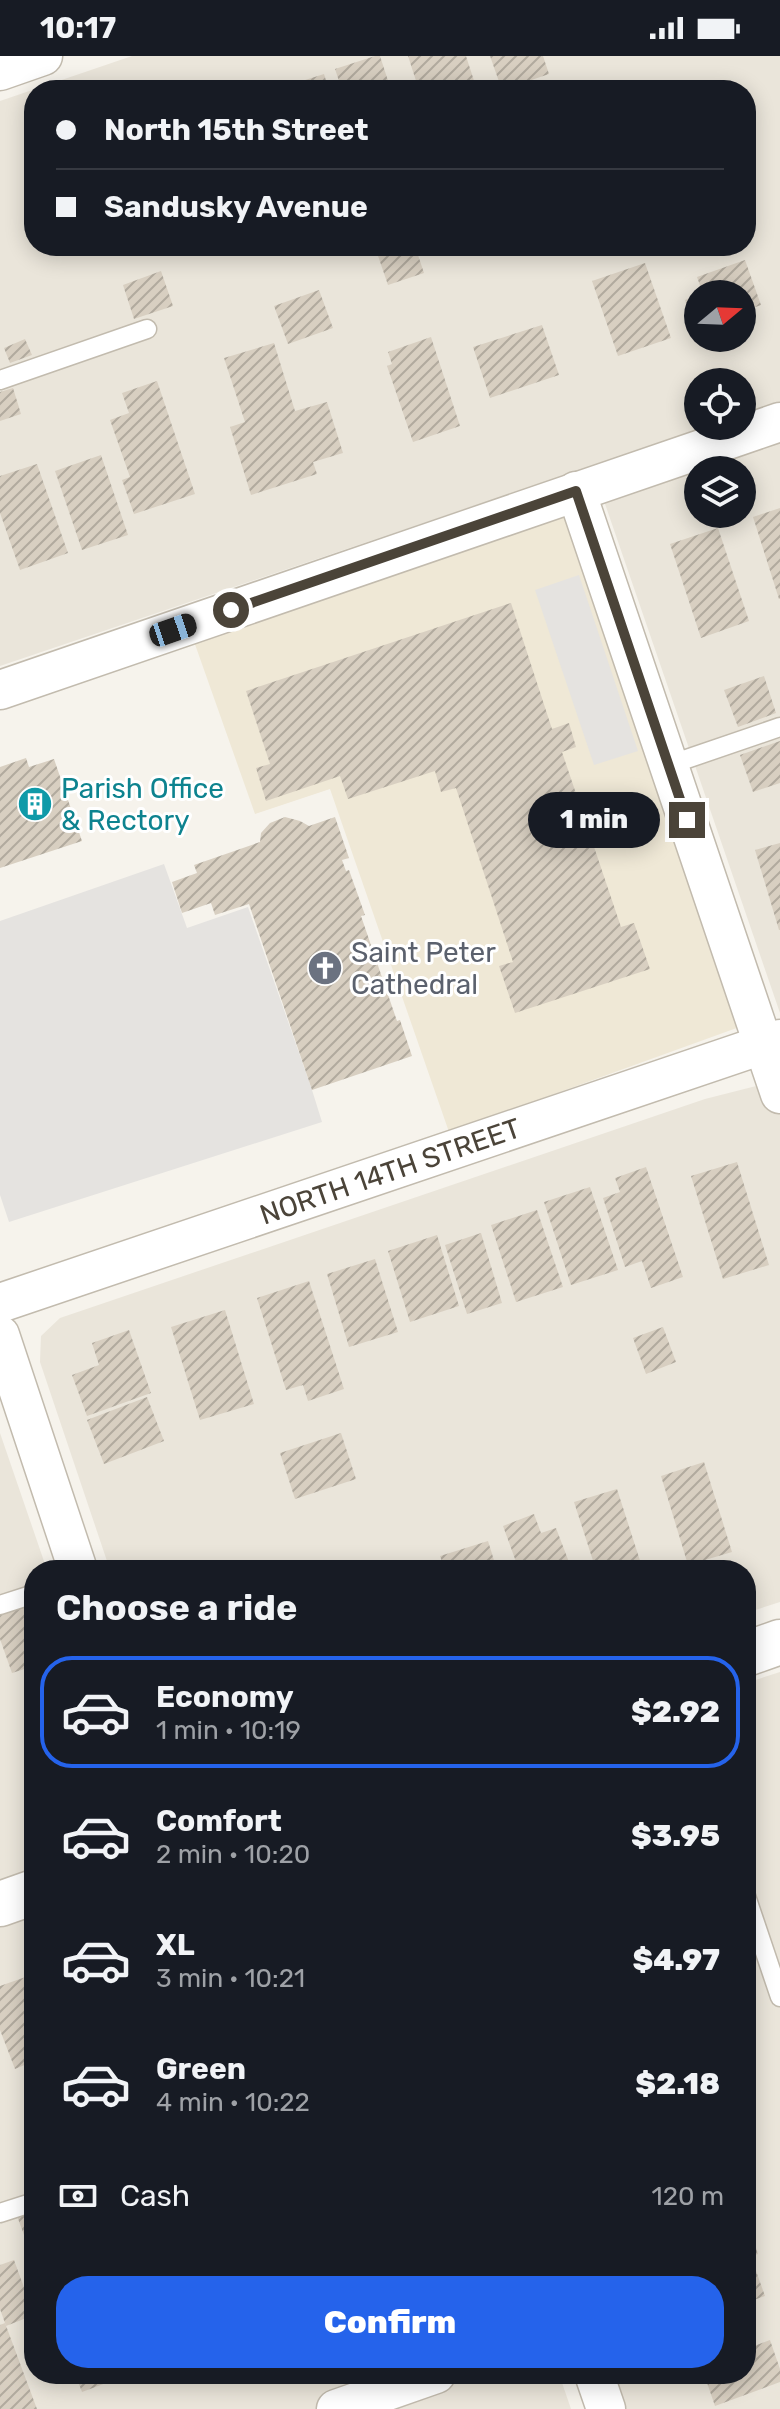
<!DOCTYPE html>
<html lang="en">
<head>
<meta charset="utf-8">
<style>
	:root { --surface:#171b24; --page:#242831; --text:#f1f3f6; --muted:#9ea1a6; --line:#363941; --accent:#2563eb }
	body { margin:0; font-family:Rubik,sans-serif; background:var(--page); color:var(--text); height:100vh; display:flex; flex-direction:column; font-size:30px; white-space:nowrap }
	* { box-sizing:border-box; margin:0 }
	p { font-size:26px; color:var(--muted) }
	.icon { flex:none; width:44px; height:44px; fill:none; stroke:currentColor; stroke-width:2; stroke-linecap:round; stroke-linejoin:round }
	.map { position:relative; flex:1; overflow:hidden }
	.sheet { position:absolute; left:24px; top:1504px; width:732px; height:824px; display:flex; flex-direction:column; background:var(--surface); border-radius:32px; box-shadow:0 4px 20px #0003 }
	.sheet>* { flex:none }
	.banner { position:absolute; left:24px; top:24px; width:732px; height:176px; border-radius:32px; box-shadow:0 4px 20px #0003; display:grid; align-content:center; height:176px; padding:0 32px; background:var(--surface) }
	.needle { width:52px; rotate:71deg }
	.controls { position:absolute; left:684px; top:224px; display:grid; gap:16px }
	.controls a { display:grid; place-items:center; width:72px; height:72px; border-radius:50%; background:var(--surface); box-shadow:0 4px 20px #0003; font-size:40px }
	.end { position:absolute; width:36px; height:36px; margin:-18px; border:10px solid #4b4439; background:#fff; box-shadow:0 0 0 4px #fff }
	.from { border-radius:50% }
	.bubble { position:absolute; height:56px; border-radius:28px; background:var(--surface); box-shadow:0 4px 20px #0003; font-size:26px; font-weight:800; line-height:56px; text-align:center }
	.car { position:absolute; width:24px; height:48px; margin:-24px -12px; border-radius:10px; box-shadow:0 0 6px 2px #0007; background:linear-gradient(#222 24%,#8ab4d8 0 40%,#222 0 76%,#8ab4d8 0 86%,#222 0) }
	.banner b { display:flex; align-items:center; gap:28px; height:76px; font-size:30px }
	.banner b+b { border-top:2px solid var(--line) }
	.banner i { width:20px; height:20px; background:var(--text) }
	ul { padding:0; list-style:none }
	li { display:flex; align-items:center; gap:24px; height:112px; margin:0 16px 12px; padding:0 16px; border:4px solid transparent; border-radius:32px }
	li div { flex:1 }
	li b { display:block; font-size:30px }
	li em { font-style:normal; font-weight:800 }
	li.selected { border-color:var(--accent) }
	li>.icon { width:72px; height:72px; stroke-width:1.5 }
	h2 { padding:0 32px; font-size:36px; line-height:96px }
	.pay { display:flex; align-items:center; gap:20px; height:88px; padding:0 32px; font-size:30px }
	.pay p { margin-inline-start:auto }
	.button { display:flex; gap:16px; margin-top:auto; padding:16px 32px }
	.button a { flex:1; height:92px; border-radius:32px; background:var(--accent); color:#fff; font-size:32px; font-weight:800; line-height:92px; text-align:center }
	.status { display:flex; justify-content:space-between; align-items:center; height:56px; padding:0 40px; background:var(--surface); direction:ltr }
	.status svg { height:22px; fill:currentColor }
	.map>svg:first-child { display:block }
	.residential { fill:#eae5da; fill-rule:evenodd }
	.education { fill:#efe8d6 }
	.parking { fill:#e5e3e0 }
	.building { fill:url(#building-hatch) }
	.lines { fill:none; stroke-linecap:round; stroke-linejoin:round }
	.service-casing { stroke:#c2bbae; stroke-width:21 }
	.minor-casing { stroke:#c2bbae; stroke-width:41 }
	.tertiary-casing { stroke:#c2bbae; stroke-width:47 }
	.service { stroke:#fff; stroke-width:18 }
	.minor { stroke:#fff; stroke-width:38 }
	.tertiary { stroke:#fff; stroke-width:44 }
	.route { stroke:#4b4439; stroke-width:10 }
	.labels { text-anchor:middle; stroke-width:6; stroke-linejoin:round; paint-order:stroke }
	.culture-label { font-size:28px; fill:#0d838f; stroke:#fff; text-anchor:start }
	.worship-label { font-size:28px; fill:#5b616d; stroke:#fff; text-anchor:start }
	.street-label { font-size:28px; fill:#4b4439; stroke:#fff }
</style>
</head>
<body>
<div class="status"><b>10:17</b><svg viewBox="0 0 49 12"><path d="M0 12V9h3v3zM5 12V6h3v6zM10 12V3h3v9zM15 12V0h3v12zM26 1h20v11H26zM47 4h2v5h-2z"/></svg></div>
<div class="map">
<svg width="780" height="2353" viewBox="0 0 780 2353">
	<defs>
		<pattern id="building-hatch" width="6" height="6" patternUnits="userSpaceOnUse" patternTransform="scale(2)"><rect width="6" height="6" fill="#d8cfc1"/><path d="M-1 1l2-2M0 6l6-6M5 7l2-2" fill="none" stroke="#b1aa9e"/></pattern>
	</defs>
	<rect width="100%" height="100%" fill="#f6f3ec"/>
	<g class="residential">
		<path d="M132,0H780V957L592,410L0,610V45ZM34,34H746V190H34ZM698,238H742V282H698ZM698,326H742V370H698ZM698,414H742V458H698Z"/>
		<path d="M780,1024V1546L746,1557V1514H110L40,1306L41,1280L60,1262L705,1043Z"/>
		<path d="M0,1377L47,1514H34V2318H559L571,2353H0Z"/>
		<path d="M780,1616V2353H624L613,2318H746V1627Z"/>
	</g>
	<path class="education" d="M569,452L745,969L449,1076L330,733L255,758L191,577Z"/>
	<g class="parking">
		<path d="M579,519L638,695L594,709L535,534Z"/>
		<path d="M164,808L187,872L248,851L312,1034L322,1066L9,1166L0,1139V865Z"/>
	</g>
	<g class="building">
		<path d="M375,0H380L391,34H342L335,13Z"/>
		<path d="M408,0H466L477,34H419Z"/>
		<path d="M490,0H543L549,18L502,34Z"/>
		<path d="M324,18L329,34H278L277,33Z"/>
		<path d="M389,190H415L424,217L388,229L376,194Z"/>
		<path d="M745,204L761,249L742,256V238H703L697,221Z"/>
		<path d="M645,207L671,282L618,300L592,225Z"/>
		<path d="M161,215L173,250L134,263L123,229Z"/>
		<path d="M319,234L333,272L288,288L274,250Z"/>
		<path d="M698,239V271L695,272L685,244Z"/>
		<path d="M542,269L559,319L490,342L473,291Z"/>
		<path d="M431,281L460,370L413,386L387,310L392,308L388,296Z"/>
		<path d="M25,283L32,299L10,307L4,292Z"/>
		<path d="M274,287L295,355L327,346L343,397L313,406L317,418L251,439L230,371L245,366L224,302Z"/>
		<path d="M157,325L195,438L134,458L122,424L130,421L110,364L129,357L122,337Z"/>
		<path d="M13,332L21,358L0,365V336Z"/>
		<path d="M101,399L128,479L82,494L55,415Z"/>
		<path d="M37,408L68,497L20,514L0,457V420Z"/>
		<path d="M780,452V543H779L753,461Z"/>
		<path d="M718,472L749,565L701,582L670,488Z"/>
		<path d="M511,547L552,673L569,667L576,691L562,696L621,871L634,867L650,913L515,957L499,910L513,906L456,732L441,736L435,715L348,743L340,720L266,745L256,712L270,708L246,635Z"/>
		<path d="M764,620L776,657L738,671L724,634Z"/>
		<path d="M780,685V727L753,736L740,699Z"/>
		<path d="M26,702L29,711L54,703L82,785L0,812V711Z"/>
		<path d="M285,761L300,765L309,770L335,761L349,802L342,804L346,815L349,814L365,859L361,860L397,965L400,964L412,1000L312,1034L249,848L215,859L211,847L182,857L172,826L197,817L194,809L260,786L261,777L270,767Z"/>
		<path d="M780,787V874H779L755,794Z"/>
		<path d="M737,1106L769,1209L723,1223L691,1120Z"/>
		<path d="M646,1111L683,1221L651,1232L642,1205L625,1211L603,1142L620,1136L615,1122Z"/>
		<path d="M590,1131L618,1214L571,1229L544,1146Z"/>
		<path d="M537,1154L563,1231L516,1246L491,1169Z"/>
		<path d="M481,1177L502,1247L467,1258L445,1189Z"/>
		<path d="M437,1179L459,1250L410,1266L388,1195Z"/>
		<path d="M375,1203L398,1276L349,1291L327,1218Z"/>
		<path d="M309,1225L344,1333L308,1345L303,1329L286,1334L257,1242Z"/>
		<path d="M225,1254L254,1348L200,1364L171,1271Z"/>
		<path d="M663,1271L676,1306L646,1318L633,1282Z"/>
		<path d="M129,1274L151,1337L87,1360L72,1319L99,1309L92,1287Z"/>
		<path d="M147,1341L164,1385L104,1408L87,1364Z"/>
		<path d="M341,1377L356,1423L295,1443L280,1397Z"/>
		<path d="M704,1406L732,1496L688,1509L661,1420Z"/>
		<path d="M617,1433L643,1514H596L574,1446Z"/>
		<path d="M534,1458L541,1477L556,1472L572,1514H519L503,1470Z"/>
		<path d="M488,1485L497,1514H445L440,1500Z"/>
		<path d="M407,1505L410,1514H383Z"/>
		<path d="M34,1543V1610L12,1617L0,1583V1556Z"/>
		<path d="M34,1918V1972L32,1973L34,1979V2005L15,2013L0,1974V1930Z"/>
		<path d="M34,2154V2206L17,2160Z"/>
		<path d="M746,2162L758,2198L746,2202Z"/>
		<path d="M751,2201L765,2240L746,2247V2203Z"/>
		<path d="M14,2204L34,2259L6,2270L0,2253V2209Z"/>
		<path d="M5,2267L37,2353H0V2269Z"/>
		<path d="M770,2284L780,2313V2326L715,2350L704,2318H746V2293Z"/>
		<path d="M75,2318H130L82,2336Z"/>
	</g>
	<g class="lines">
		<g class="service-casing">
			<g id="service">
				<path d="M0,324L147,273"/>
				<path d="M669,709L780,671"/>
				<path d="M0,1549L34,1538"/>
				<path d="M746,1840L780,1941"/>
				<path d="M0,2157L34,2146"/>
			</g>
		</g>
		<g class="minor-casing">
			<g id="minor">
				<path d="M0,15L43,0"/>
				<path d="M576,435L780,1038"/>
				<path d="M0,634L780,366"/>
				<path d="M0,1247L780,983"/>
				<path d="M0,1279L78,1514"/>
				<path d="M594,2318L606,2353"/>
				<path d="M336,2353L436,2318"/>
			</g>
		</g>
		<g class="tertiary-casing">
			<g id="tertiary">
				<path d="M746,1598L780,1586"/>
				<path d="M0,1848L34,1836"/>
			</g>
		</g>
		<use href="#service" class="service"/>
		<use href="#minor" class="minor"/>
		<use href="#tertiary" class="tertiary"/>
	</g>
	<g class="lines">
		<path class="route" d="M231,554L576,435L687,764"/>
	</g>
	<defs>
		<g id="building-disc" transform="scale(1.8)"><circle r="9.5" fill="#0f9aa8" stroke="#fff"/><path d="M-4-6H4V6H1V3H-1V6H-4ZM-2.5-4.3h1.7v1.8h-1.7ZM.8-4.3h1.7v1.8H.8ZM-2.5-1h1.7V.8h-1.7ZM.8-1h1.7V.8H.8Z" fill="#fff"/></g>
		<g id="church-disc" transform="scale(1.8)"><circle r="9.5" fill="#6b7280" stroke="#fff"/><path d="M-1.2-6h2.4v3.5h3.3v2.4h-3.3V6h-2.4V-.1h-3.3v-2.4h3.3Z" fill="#fff"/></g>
	</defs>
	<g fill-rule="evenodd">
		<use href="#building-disc" x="35" y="748"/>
		<use href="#church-disc" x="325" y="912"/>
	</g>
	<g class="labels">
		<g class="culture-label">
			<text x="61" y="742">Parish Office<tspan x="61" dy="32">&amp; Rectory</tspan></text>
		</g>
		<g class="worship-label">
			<text x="351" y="906">Saint Peter<tspan x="351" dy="32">Cathedral</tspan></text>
		</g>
		<g class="street-label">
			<text transform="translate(390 1115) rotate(-19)" y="10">NORTH 14TH STREET</text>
		</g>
	</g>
</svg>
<div class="controls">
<a><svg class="needle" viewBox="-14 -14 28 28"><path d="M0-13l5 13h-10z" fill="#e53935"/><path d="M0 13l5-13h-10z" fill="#9ea1a6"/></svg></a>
<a><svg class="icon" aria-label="locate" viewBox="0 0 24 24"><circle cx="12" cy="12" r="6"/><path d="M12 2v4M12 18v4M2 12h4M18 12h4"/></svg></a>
<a><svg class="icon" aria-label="layers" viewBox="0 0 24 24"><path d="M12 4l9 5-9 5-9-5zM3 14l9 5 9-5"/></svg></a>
</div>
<i class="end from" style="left:231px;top:554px"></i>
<i class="end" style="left:687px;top:764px"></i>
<div class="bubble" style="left:528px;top:736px;width:132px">1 min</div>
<i class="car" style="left:173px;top:574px;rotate:71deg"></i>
<div class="banner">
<b><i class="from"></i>North 15th Street</b>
<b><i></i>Sandusky Avenue</b>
</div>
<section class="sheet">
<h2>Choose a ride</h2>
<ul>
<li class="selected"><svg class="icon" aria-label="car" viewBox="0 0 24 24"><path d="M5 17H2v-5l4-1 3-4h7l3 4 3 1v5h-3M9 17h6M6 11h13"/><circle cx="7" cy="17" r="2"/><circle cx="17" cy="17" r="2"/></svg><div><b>Economy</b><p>1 min · 10:19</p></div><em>$2.92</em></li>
<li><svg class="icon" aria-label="car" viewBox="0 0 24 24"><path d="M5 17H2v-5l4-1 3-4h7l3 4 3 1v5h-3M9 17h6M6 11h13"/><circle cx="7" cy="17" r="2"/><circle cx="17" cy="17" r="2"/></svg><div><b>Comfort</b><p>2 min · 10:20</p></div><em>$3.95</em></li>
<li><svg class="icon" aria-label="car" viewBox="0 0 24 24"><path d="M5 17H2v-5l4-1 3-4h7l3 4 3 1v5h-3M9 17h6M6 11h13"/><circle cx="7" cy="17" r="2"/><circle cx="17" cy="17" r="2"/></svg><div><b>XL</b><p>3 min · 10:21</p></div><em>$4.97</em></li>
<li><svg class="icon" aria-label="car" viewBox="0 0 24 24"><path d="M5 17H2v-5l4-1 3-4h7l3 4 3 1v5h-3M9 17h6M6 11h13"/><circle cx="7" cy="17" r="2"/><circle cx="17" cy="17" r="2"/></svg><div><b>Green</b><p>4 min · 10:22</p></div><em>$2.18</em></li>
</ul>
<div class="pay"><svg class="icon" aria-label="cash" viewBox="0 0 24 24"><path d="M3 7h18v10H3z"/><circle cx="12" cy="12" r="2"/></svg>Cash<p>120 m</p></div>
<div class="button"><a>Confirm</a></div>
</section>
</div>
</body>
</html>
